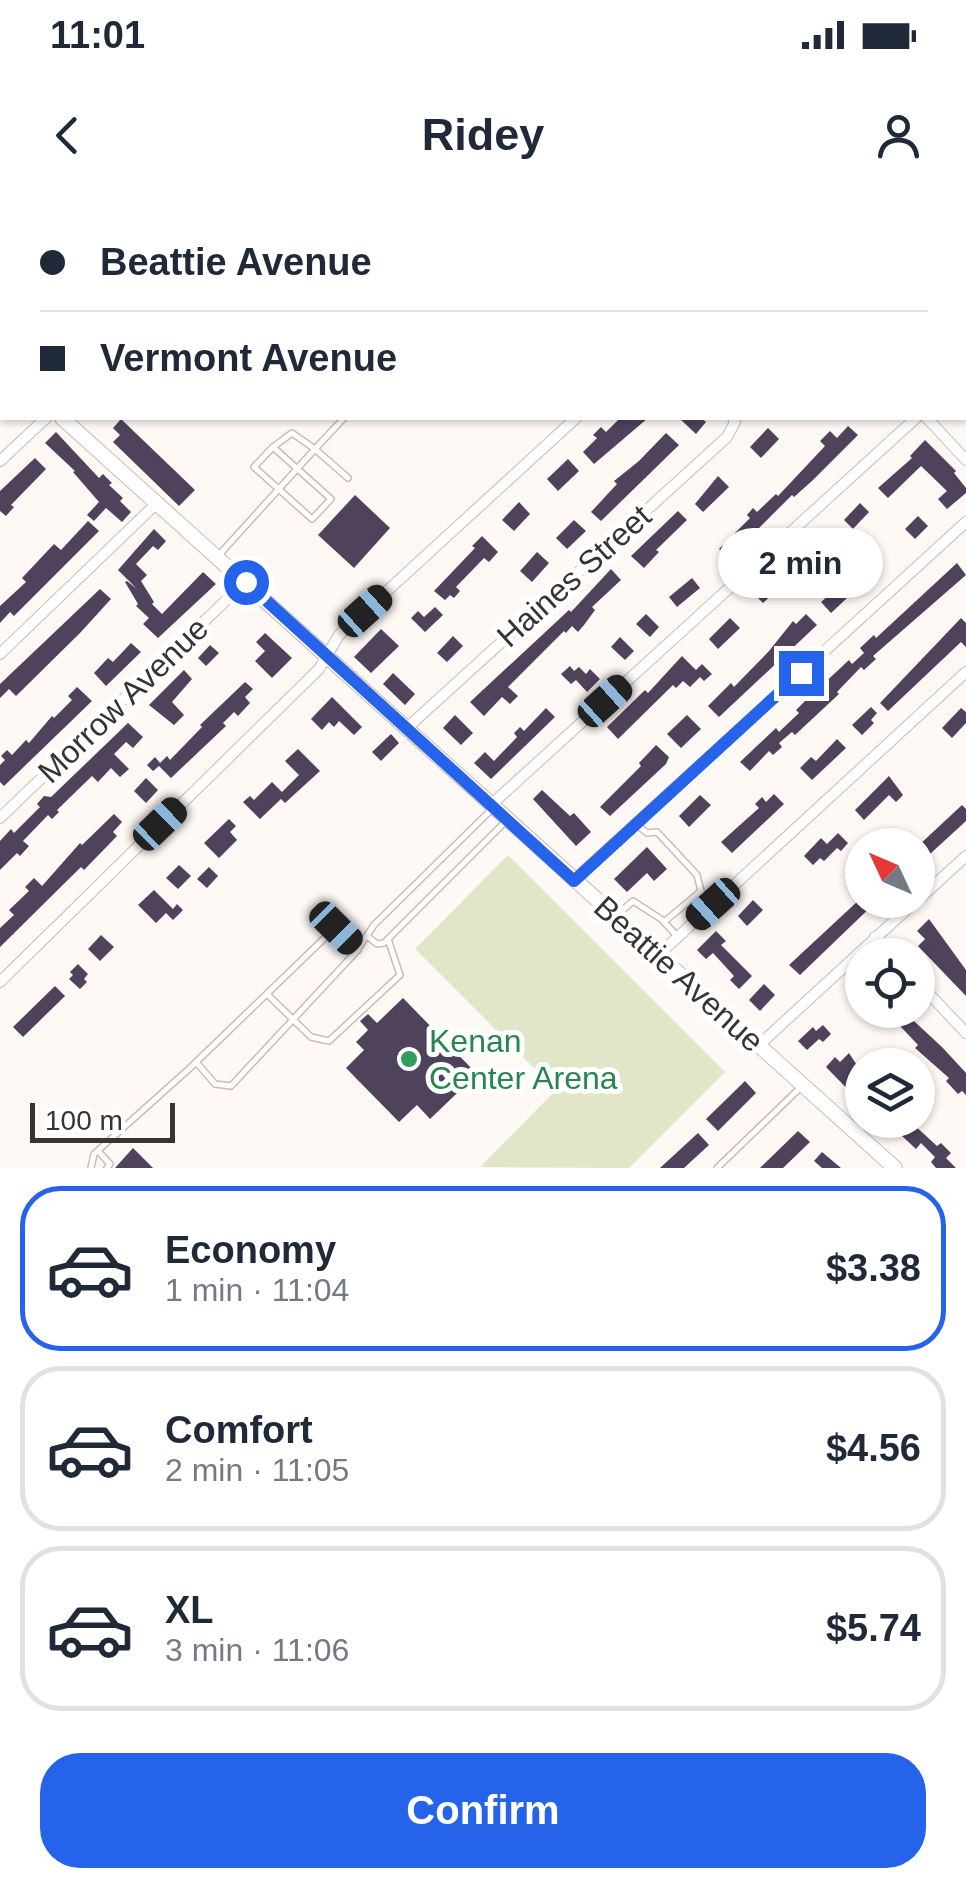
<!DOCTYPE html>
<html lang="en">
<head>
<meta charset="utf-8">
<style>
	:root { --surface:#fff; --page:#f2f2f3; --text:#1f2937; --muted:#747a83; --line:#e0e1e3; --accent:#2563eb }
	body { margin:0; font-family:Arial,sans-serif; background:var(--page); color:var(--text); height:100vh; display:flex; flex-direction:column; font-size:38px; white-space:nowrap }
	* { box-sizing:border-box; margin:0 }
	p { font-size:32px; color:var(--muted) }
	.icon { flex:none; width:55px; height:55px; fill:none; stroke:currentColor; stroke-width:2; stroke-linecap:round; stroke-linejoin:round }
	.map { position:relative; height:968px; overflow:hidden }
	.side { display:flex; flex-direction:column; background:var(--surface); flex:1 }
	.side>* { flex:none }
	.banner { position:absolute; left:0px; top:0px; width:968px; height:220px; box-shadow:0 2px 8px #0004; display:grid; align-content:center; height:220px; padding:0 40px; background:var(--surface) }
	.needle { width:65px; rotate:314deg }
	.buttons { position:absolute; left:845px; top:628px; display:grid; gap:20px }
	.buttons a { display:grid; place-items:center; width:90px; height:90px; border-radius:50%; background:var(--surface); box-shadow:0 2px 8px #0004; font-size:50px }
	.scale { position:absolute; left:30px; bottom:25px; width:145px; box-sizing:border-box; padding-left:10px; border:5px solid #393331; border-top:0; font-size:28px; line-height:35px; white-space:nowrap; color:#393331; -webkit-text-stroke:8px #fff; paint-order:stroke }
	.end { position:absolute; width:45px; height:45px; margin:-22px; border:12px solid #2563eb; background:#fff; box-shadow:0 0 0 5px #fff }
	.from { border-radius:50% }
	.bubble { position:absolute; height:70px; border-radius:35px; background:var(--surface); box-shadow:0 2px 8px #0004; font-size:32px; font-weight:700; line-height:70px; text-align:center }
	.car { position:absolute; width:30px; height:60px; margin:-30px -15px; border-radius:12px; box-shadow:0 0 8px 2px #0007; background:linear-gradient(#222 24%,#8ab4d8 0 40%,#222 0 76%,#8ab4d8 0 86%,#222 0) }
	.banner b { display:flex; align-items:center; gap:35px; height:95px; font-size:38px }
	.banner b+b { border-top:2px solid var(--line) }
	.banner i { width:25px; height:25px; background:var(--text) }
	ul { padding:18px 0 0; list-style:none }
	li { display:flex; align-items:center; gap:30px; height:165px; margin:0 20px 15px; padding:0 20px; border:5px solid var(--line); border-radius:40px }
	li div { flex:1 }
	li b { display:block; font-size:38px }
	li em { font-style:normal; font-weight:700 }
	li.selected { border-color:var(--accent) }
	li>.icon { width:90px; height:90px; stroke-width:1.5 }
	.primary-button { display:flex; gap:20px; margin-top:auto; padding:20px 40px }
	.primary-button a { flex:1; height:115px; border-radius:40px; background:var(--accent); color:#fff; font-size:40px; font-weight:700; line-height:115px; text-align:center }
	.status { display:flex; justify-content:space-between; align-items:center; height:70px; padding:0 50px; background:var(--surface); direction:ltr }
	.status svg { height:28px; fill:currentColor }
	header { display:flex; justify-content:space-between; align-items:center; height:130px; padding:0 40px; background:var(--surface); font-size:45px; font-weight:700 }
	.map>svg:first-child { display:block }
	.green { fill:#e1e6c8 }
	.building { fill:#4f425b }
	.lines { fill:none; stroke-linecap:round; stroke-linejoin:round }
	.lane-casing { stroke:#cbbcb6; stroke-width:8 }
	.street-casing { stroke:#cbbcb6; stroke-width:12 }
	.secondary-casing { stroke:#cbbcb6; stroke-width:16 }
	.lane { stroke:#fff; stroke-width:5 }
	.street { stroke:#fff; stroke-width:10 }
	.secondary { stroke:#fff; stroke-width:14 }
	.route { stroke:#2563eb; stroke-width:12 }
	.leisure-dot { fill:#2e9e5b; stroke:#fff; stroke-width:4 }
	.labels { text-anchor:middle; stroke-width:10; stroke-linejoin:round; paint-order:stroke }
	.street-label { font-size:32px; fill:#393331; stroke:#fff }
	.leisure-label { font-size:32px; fill:#27864d; stroke:#fff; text-anchor:start }
</style>
</head>
<body>
<div class="status"><b>11:01</b><svg viewBox="0 0 49 12"><path d="M0 12V9h3v3zM5 12V6h3v6zM10 12V3h3v9zM15 12V0h3v12zM26 1h20v11H26zM47 4h2v5h-2z"/></svg></div>
<header><svg class="icon" aria-label="back" viewBox="0 0 24 24"><path d="M15 5l-7 7 7 7"/></svg>Ridey<svg class="icon" aria-label="person" viewBox="0 0 24 24"><circle cx="12" cy="8" r="4"/><path d="M4 21q1-7 8-7t8 7"/></svg></header>
<div class="map">
<svg width="966" height="968" viewBox="0 0 966 968">
	<rect width="100%" height="100%" fill="#fff9f6"/>
	<path class="green" d="M508,655L725,872L629,968L480,967L556,890L415,749Z"/>
	<g class="building">
		<path d="M620,218H648L594,264L583,252L597,238L593,235L601,227L606,232Z"/>
		<path d="M679,218H701L706,222L696,234Z"/>
		<path d="M121,219L195,290L179,306L113,242L120,235L113,228Z"/>
		<path d="M848,226L858,235L813,280L794,297L792,295L729,358L719,349L750,318L747,315L753,308L757,312L776,294L778,296L825,246L820,241L830,231L837,238Z"/>
		<path d="M768,228L779,239L761,258L750,247Z"/>
		<path d="M56,232L99,278L103,274L112,283L109,285L123,298L120,301L131,312L122,322L106,308L94,321L87,315L99,302L73,272L75,271L45,243Z"/>
		<path d="M666,233L679,245L601,321L591,312L617,284L614,281L639,261Z"/>
		<path d="M925,240L956,271L954,273L966,288V293L947,309L938,299L947,291L921,266L888,298L878,288L912,258L910,256Z"/>
		<path d="M35,258L46,269L11,305L14,307L6,316L0,311V291Z"/>
		<path d="M568,259L579,271L558,291L547,279Z"/>
		<path d="M718,276L729,287L703,312L695,304Z"/>
		<path d="M355,295L390,328L354,368L318,335Z"/>
		<path d="M519,302L530,314L514,331L502,320Z"/>
		<path d="M860,303L869,312L853,329L844,320Z"/>
		<path d="M678,311L687,320L656,350L659,352L644,368L631,356Z"/>
		<path d="M918,316L928,326L915,339L905,329Z"/>
		<path d="M574,320L586,331L567,349L556,338Z"/>
		<path d="M88,321L99,331L14,416L10,412L0,423V406L26,382L22,378L54,344L61,350Z"/>
		<path d="M154,329L166,341L158,350L153,346L136,364L147,375L141,381L154,402L152,404L162,414L203,372L216,384L158,438L143,424L149,418L136,406L138,404L125,382L127,381L137,389L118,370Z"/>
		<path d="M832,332L848,348L836,361L827,352L820,358L804,343L814,334L822,342Z"/>
		<path d="M482,336L498,352L489,362L484,358L456,387L460,391L454,398L450,395L445,400L434,391L475,348L472,346Z"/>
		<path d="M537,352L549,363L532,382L520,371Z"/>
		<path d="M794,356L804,365L763,403L753,393Z"/>
		<path d="M862,358L875,372L831,413L821,402L843,382L837,376Z"/>
		<path d="M957,363L966,375L873,456L876,459L864,470L861,467L837,492L839,494L795,535L792,532L779,543L782,547L773,555L769,551L750,571L740,562L776,528L779,532L799,513L796,510L803,503L849,460L852,464L864,453L860,448L874,435L876,438Z"/>
		<path d="M611,369L621,380L592,407L595,410L584,425L578,432L572,426L566,433L564,431L508,487L518,496L510,504L502,497L484,516L470,502L569,410L571,412Z"/>
		<path d="M692,378L700,388L677,407L669,397Z"/>
		<path d="M100,389L111,399L80,433L16,496L9,489L0,498V484Z"/>
		<path d="M435,407L443,415L425,432L411,418L418,411L424,417Z"/>
		<path d="M646,414L659,427L650,437L636,424Z"/>
		<path d="M806,414L817,425L719,517L708,506L731,483L734,487L769,451L793,421L796,424Z"/>
		<path d="M730,418L740,428L718,449L709,439Z"/>
		<path d="M961,418L966,423V447L961,442L888,511L880,503Z"/>
		<path d="M381,429L399,446L371,473L354,457Z"/>
		<path d="M265,433L292,458L272,478L255,461L265,451L256,442Z"/>
		<path d="M453,436L463,446L447,462L437,453Z"/>
		<path d="M620,437L634,451L625,460L611,447Z"/>
		<path d="M131,443L141,452L106,486L94,473L108,458L113,462Z"/>
		<path d="M210,445L219,453L206,466L198,458Z"/>
		<path d="M682,456L696,470L702,464L712,474L704,481L700,477L690,487L683,481L676,488L673,485L618,539L607,527L645,490L648,493Z"/>
		<path d="M570,466L574,471L579,467L586,474L590,469L600,479L587,492L576,480L571,484L561,474Z"/>
		<path d="M184,470L192,479L172,502L184,515L174,525L149,505Z"/>
		<path d="M393,473L415,494L405,505L383,484Z"/>
		<path d="M245,482L253,489L245,497L250,503L238,516L234,512L223,523L226,526L171,578L159,566L153,571L147,565L155,557L160,563L167,556L170,560L202,527L200,525Z"/>
		<path d="M77,487L92,501L4,586L0,582V565L5,560L1,556L7,550L12,555L26,540L29,543L52,516L54,518L72,500L68,496Z"/>
		<path d="M332,497L362,527L354,535L339,521L334,527L329,522L322,530L311,519Z"/>
		<path d="M871,507L877,513L871,520L874,523L862,535L852,525Z"/>
		<path d="M546,508L555,517L491,579L474,563L485,552L494,561L517,537L514,533L520,527L524,531Z"/>
		<path d="M961,508L966,512V523L952,538L942,528Z"/>
		<path d="M455,515L473,533L461,545L443,528Z"/>
		<path d="M687,515L701,529L681,548L667,534Z"/>
		<path d="M128,523L143,537L133,548L126,542L114,554L129,569L120,577L111,568L98,582L92,576L57,610L59,612L52,619L48,615L23,641L29,646L20,656L17,653L0,670V641L11,629L14,633L40,607L37,604L44,596L51,597Z"/>
		<path d="M391,534L399,543L381,561L372,552Z"/>
		<path d="M837,539L846,548L812,580L800,568L811,557L816,561Z"/>
		<path d="M656,545L669,557L666,564L610,616L600,607L641,566L639,563Z"/>
		<path d="M298,549L320,571L285,603L281,599L260,619L243,602L250,596L254,600L272,582L282,592L299,575L285,561Z"/>
		<path d="M889,576L903,595L896,602L889,595L864,620L855,610Z"/>
		<path d="M146,578L158,590L146,603L134,591Z"/>
		<path d="M542,590L570,616L574,613L591,632L576,646L533,599Z"/>
		<path d="M774,594L784,604L732,653L721,642L759,608L755,604L762,597L766,602Z"/>
		<path d="M700,595L711,605L689,627L679,616Z"/>
		<path d="M962,605L966,609V621L918,665V646Z"/>
		<path d="M114,614L122,622L113,632L117,636L84,670L81,667L0,747V728L14,715L9,710L29,691L25,687L34,678L42,686L80,643L82,645Z"/>
		<path d="M229,619L236,626L230,632L237,640L219,658L204,643Z"/>
		<path d="M838,633L848,643L841,651L837,648L824,661L820,658L813,665L804,656L821,638L827,644Z"/>
		<path d="M647,647L667,669L654,681L647,673L627,692L614,679Z"/>
		<path d="M179,665L191,676L178,689L166,678Z"/>
		<path d="M209,667L218,676L207,688L197,679Z"/>
		<path d="M154,690L173,709L177,704L183,710L173,720L166,713L156,723L138,705Z"/>
		<path d="M753,700L763,710L747,726L738,716Z"/>
		<path d="M859,700H878L800,775L789,765Z"/>
		<path d="M929,719L966,770V796L918,746L925,739L917,731Z"/>
		<path d="M716,731L726,741L721,745L752,776L739,789L730,780L734,776L713,753L706,759L697,750Z"/>
		<path d="M101,735L114,747L100,761L88,749Z"/>
		<path d="M78,764L88,774L84,779L87,782L80,789L69,779L73,775L70,772Z"/>
		<path d="M764,784L775,795L760,811L749,800Z"/>
		<path d="M55,786L65,796L23,837L13,827Z"/>
		<path d="M403,798L477,874L430,919L417,905L399,922L346,868L364,850L356,842L368,830L360,821L368,814L377,823Z"/>
		<path d="M885,810H902L942,847L966,873V895L962,891L958,894L946,881L949,878L915,848L918,845Z"/>
		<path d="M823,825L831,834L823,842L819,839L807,850L798,841L813,827L816,831Z"/>
		<path d="M849,853L862,873V904L826,867L835,857L840,862Z"/>
		<path d="M745,881L756,893L718,931L706,919Z"/>
		<path d="M913,924L937,946L941,943L951,953L946,958L956,968H936L931,962L935,957L921,943L916,949L902,936Z"/>
		<path d="M798,931L810,942L783,968H760Z"/>
		<path d="M698,933L709,945L684,968H660Z"/>
		<path d="M133,948L153,968H115Z"/>
		<path d="M822,952L841,968H822L814,961Z"/>
	</g>
	<g class="lines">
		<g class="lane-casing">
			<g id="lane">
				<path d="M273,247L331,299L312,319L254,267Z"/>
				<path d="M273,247L292,233L315,249L344,218"/>
				<path d="M219,355L315,249L348,278"/>
				<path d="M636,624L647,633L657,632L697,675L701,691L713,704"/>
				<path d="M617,715L633,701L664,721"/>
				<path d="M367,736L377,744L384,743L505,622"/>
				<path d="M678,737L664,722L700,692"/>
				<path d="M267,794L311,837L329,841L400,775L388,739"/>
				<path d="M196,862L215,884L231,886L355,753L374,725L492,609"/>
				<path d="M98,951L110,964L107,968"/>
				<path d="M91,968L94,954L190,868L336,727L358,750"/>
				<path d="M717,968L801,887"/>
			</g>
		</g>
		<g class="street-casing">
			<g id="street">
				<path d="M712,0L714,2"/>
				<path d="M944,0L952,2"/>
				<path d="M91,2L95,0"/>
				<path d="M538,2L540,0"/>
				<path d="M789,2L792,0"/>
				<path d="M964,2L966,1"/>
				<path d="M0,66L2,64"/>
				<path d="M965,174L966,173"/>
				<path d="M927,218L966,260"/>
				<path d="M0,261L46,218"/>
				<path d="M0,454L157,303"/>
				<path d="M408,527L727,237L735,222L733,218"/>
				<path d="M492,604L916,218"/>
				<path d="M0,618L245,382"/>
				<path d="M573,681L966,322"/>
				<path d="M918,700L966,656"/>
				<path d="M875,737L892,755"/>
				<path d="M657,756L966,472"/>
				<path d="M0,782L319,469L339,435L576,218"/>
				<path d="M918,782L966,833"/>
				<path d="M759,845L917,700"/>
			</g>
		</g>
		<g class="secondary-casing">
			<g id="secondary">
				<path d="M0,162L2,164"/>
				<path d="M62,218L895,968"/>
			</g>
		</g>
		<use href="#lane" class="lane"/>
		<use href="#street" class="street"/>
		<use href="#secondary" class="secondary"/>
	</g>
	<g class="lines">
		<path class="route" d="M246,382L574,681L801,473"/>
	</g>
	<circle class="leisure-dot" cx="409" cy="859" r="10"/>
	<g class="labels">
		<g class="street-label">
			<text transform="translate(574 376) rotate(-42)" y="11">Haines Street</text>
			<text transform="translate(123 500) rotate(-44)" y="11">Morrow Avenue</text>
			<text transform="translate(679 774) rotate(42)" y="11">Beattie Avenue</text>
		</g>
		<g class="leisure-label">
			<text x="429" y="852">Kenan<tspan x="429" dy="37">Center Arena</tspan></text>
		</g>
	</g>
</svg>
<div class="buttons">
<a><svg class="needle" viewBox="-14 -14 28 28"><path d="M0-13l5 13h-10z" fill="#e53935"/><path d="M0 13l5-13h-10z" fill="#747a83"/></svg></a>
<a><svg class="icon" aria-label="locate" viewBox="0 0 24 24"><circle cx="12" cy="12" r="6"/><path d="M12 2v4M12 18v4M2 12h4M18 12h4"/></svg></a>
<a><svg class="icon" aria-label="layers" viewBox="0 0 24 24"><path d="M12 4l9 5-9 5-9-5zM3 14l9 5 9-5"/></svg></a>
</div>
<div class="scale">100 m</div>
<i class="end from" style="left:246px;top:382px"></i>
<i class="end" style="left:801px;top:473px"></i>
<div class="bubble" style="left:718px;top:328px;width:165px">2 min</div>
<i class="car" style="left:365px;top:411px;rotate:48deg"></i>
<i class="car" style="left:605px;top:501px;rotate:48deg"></i>
<i class="car" style="left:160px;top:624px;rotate:46deg"></i>
<i class="car" style="left:713px;top:704px;rotate:228deg"></i>
<i class="car" style="left:336px;top:728px;rotate:135deg"></i>
<div class="banner">
<b><i class="from"></i>Beattie Avenue</b>
<b><i></i>Vermont Avenue</b>
</div>
</div>
<section class="side">
<ul>
<li class="selected"><svg class="icon" aria-label="car" viewBox="0 0 24 24"><path d="M5 17H2v-5l4-1 3-4h7l3 4 3 1v5h-3M9 17h6M6 11h13"/><circle cx="7" cy="17" r="2"/><circle cx="17" cy="17" r="2"/></svg><div><b>Economy</b><p>1 min · 11:04</p></div><em>$3.38</em></li>
<li><svg class="icon" aria-label="car" viewBox="0 0 24 24"><path d="M5 17H2v-5l4-1 3-4h7l3 4 3 1v5h-3M9 17h6M6 11h13"/><circle cx="7" cy="17" r="2"/><circle cx="17" cy="17" r="2"/></svg><div><b>Comfort</b><p>2 min · 11:05</p></div><em>$4.56</em></li>
<li><svg class="icon" aria-label="car" viewBox="0 0 24 24"><path d="M5 17H2v-5l4-1 3-4h7l3 4 3 1v5h-3M9 17h6M6 11h13"/><circle cx="7" cy="17" r="2"/><circle cx="17" cy="17" r="2"/></svg><div><b>XL</b><p>3 min · 11:06</p></div><em>$5.74</em></li>
</ul>
<div class="primary-button"><a>Confirm</a></div>
</section>
</body>
</html>
